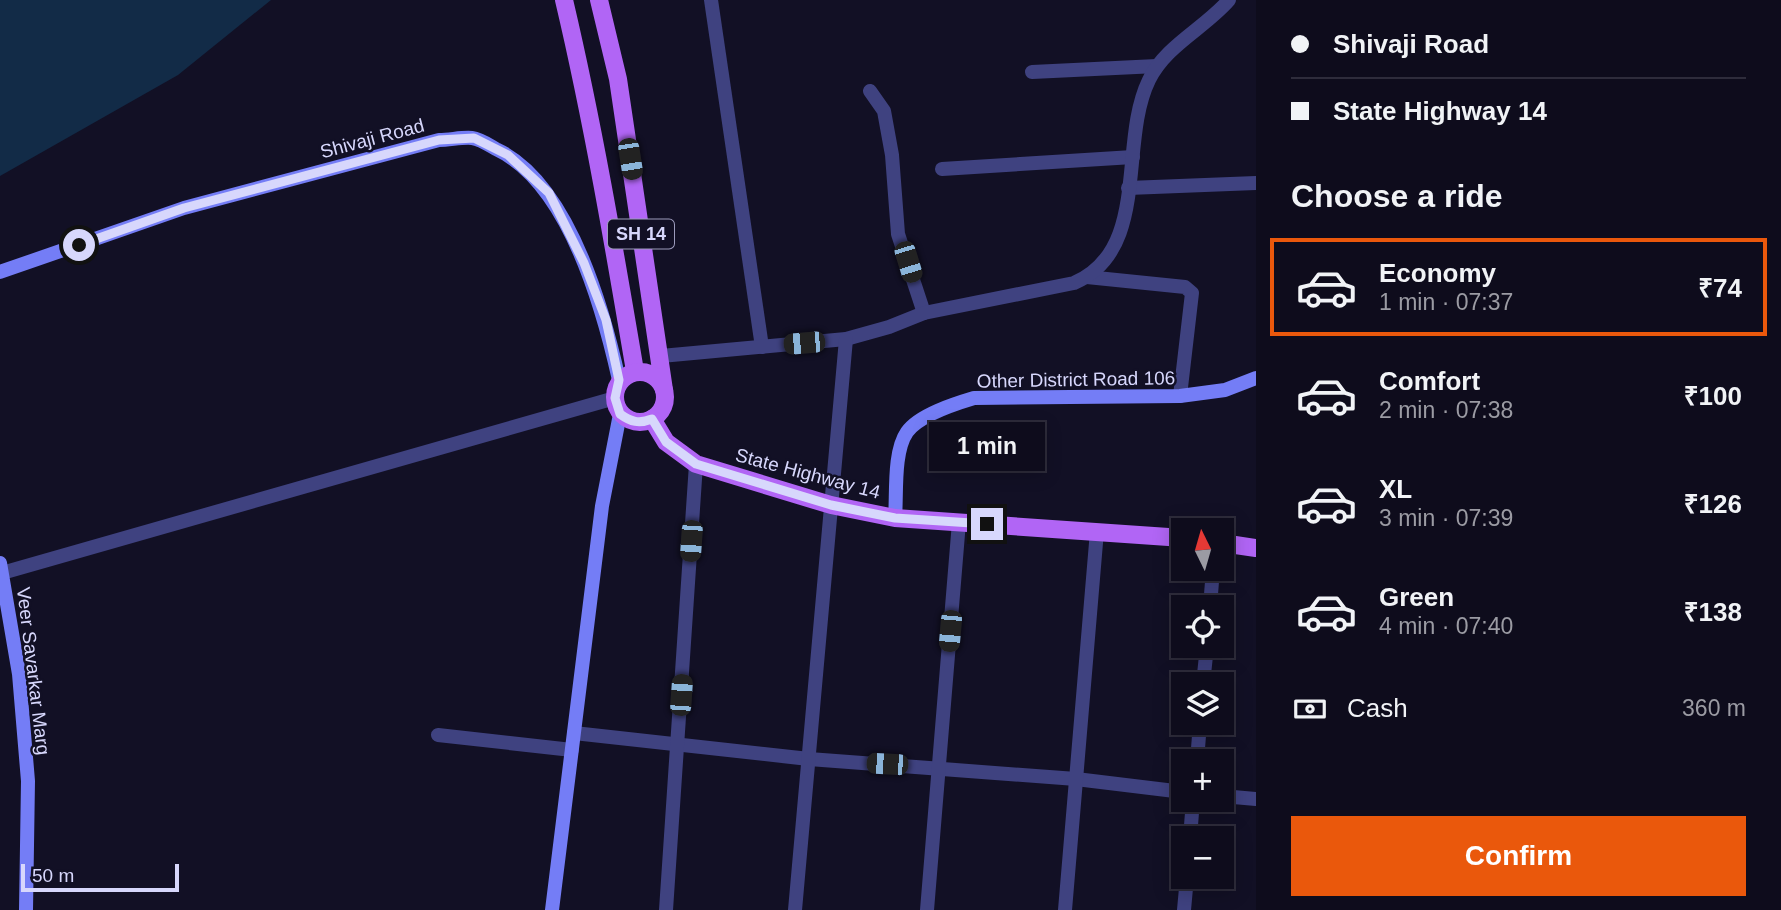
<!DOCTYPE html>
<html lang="en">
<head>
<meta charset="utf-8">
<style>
	:root { --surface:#0e0c1c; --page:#171525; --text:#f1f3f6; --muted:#9b9ba3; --line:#2e2c3b; --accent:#ea580c }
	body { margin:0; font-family:Arial,sans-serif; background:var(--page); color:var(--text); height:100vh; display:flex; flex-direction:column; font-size:26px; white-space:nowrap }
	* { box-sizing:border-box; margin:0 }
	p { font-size:23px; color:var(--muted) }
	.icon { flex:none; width:38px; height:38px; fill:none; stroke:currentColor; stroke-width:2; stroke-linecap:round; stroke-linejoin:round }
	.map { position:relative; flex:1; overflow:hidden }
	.details { display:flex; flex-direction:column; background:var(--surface); width:525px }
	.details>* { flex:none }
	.banner { display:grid; align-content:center; height:154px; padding:0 35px; background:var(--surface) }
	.needle { width:46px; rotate:355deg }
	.controls { position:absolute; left:1171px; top:518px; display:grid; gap:14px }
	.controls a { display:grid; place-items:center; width:63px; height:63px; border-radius:0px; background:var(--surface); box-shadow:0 4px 18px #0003,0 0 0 2px var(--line); font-size:35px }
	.scale { position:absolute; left:21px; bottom:18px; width:158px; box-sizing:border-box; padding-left:7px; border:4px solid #d7d7fc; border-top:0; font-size:19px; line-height:24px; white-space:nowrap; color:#d7d7fc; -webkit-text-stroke:5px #121025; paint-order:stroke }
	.end { position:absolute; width:32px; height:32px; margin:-16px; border:9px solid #d7d7fc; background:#111; box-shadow:0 0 0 4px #111 }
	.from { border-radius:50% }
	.bubble { position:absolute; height:49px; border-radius:0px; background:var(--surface); box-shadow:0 4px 18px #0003,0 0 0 2px var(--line); font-size:23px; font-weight:800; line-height:49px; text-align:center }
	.car { position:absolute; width:21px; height:42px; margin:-21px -10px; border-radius:9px; box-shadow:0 0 5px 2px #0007; background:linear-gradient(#222 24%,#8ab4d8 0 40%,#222 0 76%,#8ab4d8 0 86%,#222 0) }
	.banner b { display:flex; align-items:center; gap:24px; height:66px; font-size:26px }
	.banner b+b { border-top:2px solid var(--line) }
	.banner i { width:18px; height:18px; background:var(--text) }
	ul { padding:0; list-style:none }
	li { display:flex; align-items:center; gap:21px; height:98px; margin:0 14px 10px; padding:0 21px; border:4px solid transparent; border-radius:0px }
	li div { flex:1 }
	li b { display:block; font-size:26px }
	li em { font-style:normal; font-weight:800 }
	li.on { border-color:var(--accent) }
	li>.icon { width:63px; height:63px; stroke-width:1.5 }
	h2 { padding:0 35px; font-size:32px; line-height:84px }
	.pay { display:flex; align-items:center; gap:18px; height:77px; padding:0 35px; font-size:26px }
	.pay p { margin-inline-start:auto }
	.cta { display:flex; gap:14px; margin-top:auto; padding:14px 35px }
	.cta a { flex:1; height:80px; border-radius:0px; background:var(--accent); color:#fff; font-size:28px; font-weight:800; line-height:80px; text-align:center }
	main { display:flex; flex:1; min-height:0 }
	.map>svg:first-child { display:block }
	.water { fill:#122b47 }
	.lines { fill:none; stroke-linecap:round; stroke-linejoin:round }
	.street { stroke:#3f4280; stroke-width:14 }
	.secondary { stroke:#747df6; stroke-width:14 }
	.primary { stroke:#b165f5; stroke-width:18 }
	.route { stroke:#d7d7fc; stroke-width:9 }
	.labels { text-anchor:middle; stroke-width:5; stroke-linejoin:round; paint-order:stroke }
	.shield { fill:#121025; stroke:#9c9bbc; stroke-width:2 }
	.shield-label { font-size:18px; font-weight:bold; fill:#d7d7fc }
	.street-label { font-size:19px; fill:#d7d7fc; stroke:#121025 }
</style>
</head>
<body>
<main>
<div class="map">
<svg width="1256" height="910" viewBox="0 0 1256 910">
	<rect width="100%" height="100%" fill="#121025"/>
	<path class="water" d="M0,0H271L178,75L0,176Z"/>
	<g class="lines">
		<g class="street">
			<path d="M711,0L762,347"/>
			<path d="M1032,72L1157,66"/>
			<path d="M870,91L884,111L892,155L898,234L924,313"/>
			<path d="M942,169L1133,157"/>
			<path d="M1128,188L1256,183"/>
			<path d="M1087,277L1185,287L1192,293L1180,396"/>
			<path d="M661,356L846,339L889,327L924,313L1074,283C1151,250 1118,143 1149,80C1165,46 1205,28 1229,0"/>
			<path d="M2,573L615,398"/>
			<path d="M1210,607L1213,569"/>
			<path d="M1203,684L1207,646"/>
			<path d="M574,733L809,759L1076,779L1183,792"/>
			<path d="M438,735L572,750"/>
			<path d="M1197,761L1200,723"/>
			<path d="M1222,796L1256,799"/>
			<path d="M1190,838L1193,800"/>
			<path d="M666,910L696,464"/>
			<path d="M795,910L846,339"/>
			<path d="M927,910L959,522"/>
			<path d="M1065,910L1097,531"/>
			<path d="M1184,910L1187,877"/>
		</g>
		<g class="secondary">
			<path d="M0,272L184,208L439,140C450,140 462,137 472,138C480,139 489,145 496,149C569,183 603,308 619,380"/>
			<path d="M895,518C897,495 893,452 907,432C919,415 954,404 974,398L1180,396L1225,390L1256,378"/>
			<path d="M0,563L19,674L28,781L26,910"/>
			<path d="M552,910L602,506L620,414"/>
		</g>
		<g class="primary">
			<path d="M564,0C593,123 614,247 635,371"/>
			<path d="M599,0L618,79L664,390"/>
			<circle cx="640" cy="397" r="25"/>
			<path d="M652,419L666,442L696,464L831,505L895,518L1183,538"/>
			<path d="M1222,543L1256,548"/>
		</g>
	</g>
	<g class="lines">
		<path class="route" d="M79,245L184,208L439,140L474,138L508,155L549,193L584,263L606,320L619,380L615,398L620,414C631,422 639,424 652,419L666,442L696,464L831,505L895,518L987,524"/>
	</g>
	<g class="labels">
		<rect class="shield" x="608" y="219.5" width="66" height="29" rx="5"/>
		<g class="shield-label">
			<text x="641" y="240">SH 14</text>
		</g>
		<g class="street-label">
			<text transform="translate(372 138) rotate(-15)" y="7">Shivaji Road</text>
			<text transform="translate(1076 379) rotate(-1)" y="7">Other District Road 106</text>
			<text transform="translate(808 473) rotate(15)" y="7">State Highway 14</text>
			<text transform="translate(34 671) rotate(83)" y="7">Veer Savarkar Marg</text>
		</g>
	</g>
</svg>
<div class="controls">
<a><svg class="needle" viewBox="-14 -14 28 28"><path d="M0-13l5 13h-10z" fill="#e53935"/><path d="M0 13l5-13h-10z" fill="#9b9ba3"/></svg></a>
<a><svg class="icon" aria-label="locate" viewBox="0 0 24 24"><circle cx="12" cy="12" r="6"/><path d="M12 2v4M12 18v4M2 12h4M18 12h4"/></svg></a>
<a><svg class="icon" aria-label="layers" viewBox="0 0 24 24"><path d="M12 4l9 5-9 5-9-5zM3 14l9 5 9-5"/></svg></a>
<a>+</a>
<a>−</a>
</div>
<div class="scale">50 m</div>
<i class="end from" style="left:79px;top:245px"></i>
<i class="end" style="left:987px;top:524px"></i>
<div class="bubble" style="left:929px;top:422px;width:116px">1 min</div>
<i class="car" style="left:630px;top:159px;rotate:171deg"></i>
<i class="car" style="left:908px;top:262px;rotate:163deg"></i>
<i class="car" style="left:804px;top:343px;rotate:265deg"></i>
<i class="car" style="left:691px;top:541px;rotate:184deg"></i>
<i class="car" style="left:950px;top:631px;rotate:185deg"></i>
<i class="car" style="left:681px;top:695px;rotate:4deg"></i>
<i class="car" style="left:887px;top:764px;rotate:273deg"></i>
</div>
<section class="details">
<div class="banner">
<b><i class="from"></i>Shivaji Road</b>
<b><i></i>State Highway 14</b>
</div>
<h2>Choose a ride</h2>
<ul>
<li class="on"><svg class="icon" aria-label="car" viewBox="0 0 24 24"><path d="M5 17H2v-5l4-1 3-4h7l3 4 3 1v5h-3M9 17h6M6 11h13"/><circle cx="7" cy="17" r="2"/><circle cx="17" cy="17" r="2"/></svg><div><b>Economy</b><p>1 min · 07:37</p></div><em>₹74</em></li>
<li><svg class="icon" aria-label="car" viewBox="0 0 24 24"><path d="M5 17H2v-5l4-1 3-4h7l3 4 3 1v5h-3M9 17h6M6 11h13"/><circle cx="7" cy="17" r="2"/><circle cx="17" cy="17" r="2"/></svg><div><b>Comfort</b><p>2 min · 07:38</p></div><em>₹100</em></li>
<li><svg class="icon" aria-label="car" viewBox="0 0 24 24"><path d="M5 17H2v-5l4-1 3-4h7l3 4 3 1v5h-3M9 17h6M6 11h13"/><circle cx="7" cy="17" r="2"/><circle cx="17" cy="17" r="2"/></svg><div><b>XL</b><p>3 min · 07:39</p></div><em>₹126</em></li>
<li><svg class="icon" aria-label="car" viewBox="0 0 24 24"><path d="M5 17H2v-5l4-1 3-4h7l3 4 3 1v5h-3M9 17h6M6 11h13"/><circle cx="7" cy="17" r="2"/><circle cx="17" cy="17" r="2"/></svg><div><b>Green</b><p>4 min · 07:40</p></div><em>₹138</em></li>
</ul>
<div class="pay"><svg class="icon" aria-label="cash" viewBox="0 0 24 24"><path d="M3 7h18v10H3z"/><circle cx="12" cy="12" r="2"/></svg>Cash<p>360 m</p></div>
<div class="cta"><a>Confirm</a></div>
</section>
</main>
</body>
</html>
